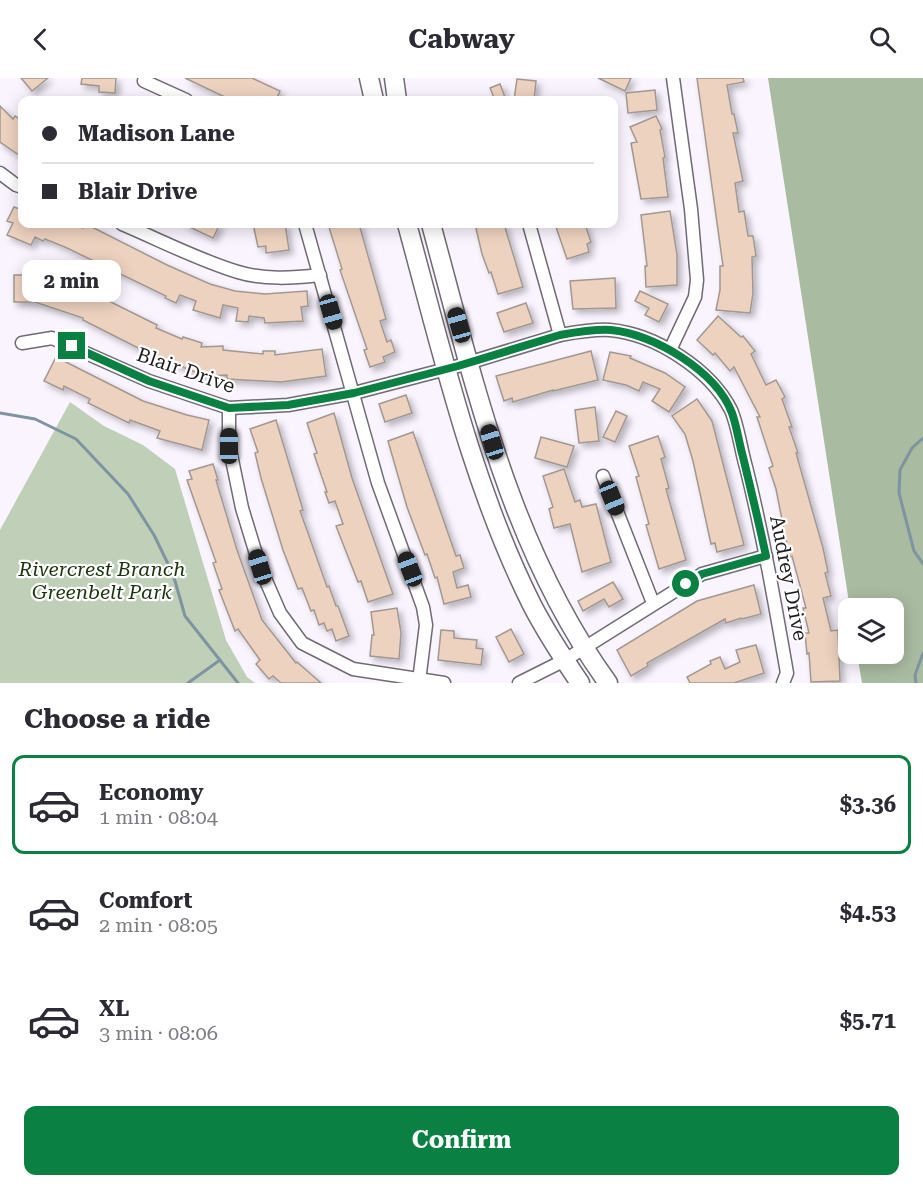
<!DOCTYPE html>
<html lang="en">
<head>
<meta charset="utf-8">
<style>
	:root { --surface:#fff; --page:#f7f7f7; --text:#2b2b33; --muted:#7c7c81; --line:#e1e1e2; --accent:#0b8043 }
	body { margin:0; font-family:"Roboto Serif",serif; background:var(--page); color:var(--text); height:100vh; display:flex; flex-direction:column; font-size:22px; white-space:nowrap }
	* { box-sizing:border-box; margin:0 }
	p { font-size:20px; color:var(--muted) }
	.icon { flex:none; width:33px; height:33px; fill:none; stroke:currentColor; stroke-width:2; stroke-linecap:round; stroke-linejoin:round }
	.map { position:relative; height:605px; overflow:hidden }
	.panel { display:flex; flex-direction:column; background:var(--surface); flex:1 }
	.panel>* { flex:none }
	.guide { position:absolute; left:18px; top:18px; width:600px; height:132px; border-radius:12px; box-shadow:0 3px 15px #0003; display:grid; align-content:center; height:132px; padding:0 24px; background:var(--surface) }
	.controls { position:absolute; left:838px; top:520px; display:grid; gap:12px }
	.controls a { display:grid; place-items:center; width:66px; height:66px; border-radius:12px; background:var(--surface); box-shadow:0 3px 15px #0003; font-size:30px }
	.end { position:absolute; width:27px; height:27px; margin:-14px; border:8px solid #0b8043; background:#fff; box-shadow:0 0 0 3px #fff }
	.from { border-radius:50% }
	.bubble { position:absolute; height:42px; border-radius:12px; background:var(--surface); box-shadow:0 3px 15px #0003; font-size:20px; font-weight:700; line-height:42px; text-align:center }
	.car { position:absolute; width:18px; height:36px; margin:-18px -9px; border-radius:8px; box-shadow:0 0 4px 2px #0007; background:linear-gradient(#222 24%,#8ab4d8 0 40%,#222 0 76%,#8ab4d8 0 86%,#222 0) }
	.guide b { display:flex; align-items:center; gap:21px; height:57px; font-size:22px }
	.guide b+b { border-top:2px solid var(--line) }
	.guide i { width:15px; height:15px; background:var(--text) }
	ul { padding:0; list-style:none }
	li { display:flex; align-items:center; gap:18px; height:99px; margin:0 12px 9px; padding:0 12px; border:3px solid transparent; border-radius:12px }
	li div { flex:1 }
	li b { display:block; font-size:22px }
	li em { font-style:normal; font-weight:700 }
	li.active { border-color:var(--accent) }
	li>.icon { width:54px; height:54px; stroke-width:1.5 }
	h2 { padding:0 24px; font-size:27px; line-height:72px }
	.primary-button { display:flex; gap:12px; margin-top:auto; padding:12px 24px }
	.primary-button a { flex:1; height:69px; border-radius:12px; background:var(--accent); color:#fff; font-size:24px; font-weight:700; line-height:69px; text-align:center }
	header { display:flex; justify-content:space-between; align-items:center; height:78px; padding:0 24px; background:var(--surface); font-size:27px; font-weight:700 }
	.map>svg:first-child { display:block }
	.green { fill:#bfcfb8 }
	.forest { fill:#a9bba1 }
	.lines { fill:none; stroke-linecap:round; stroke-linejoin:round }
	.stream { stroke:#7f94a0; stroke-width:3 }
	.building { fill:#eed2c0; stroke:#a29891; stroke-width:1.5; filter:url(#shadow) }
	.street-casing { stroke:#6f6a73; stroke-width:15 }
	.secondary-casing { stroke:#6f6a73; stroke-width:21 }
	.street { stroke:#fff; stroke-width:12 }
	.secondary { stroke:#fff; stroke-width:18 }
	.route { stroke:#0b8043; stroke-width:8 }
	.labels { text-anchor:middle; stroke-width:4.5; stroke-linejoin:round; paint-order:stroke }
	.street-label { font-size:20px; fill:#1e1c1f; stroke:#fff }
	.park-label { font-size:20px; font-style:italic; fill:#1c340d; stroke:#fff }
</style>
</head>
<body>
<header><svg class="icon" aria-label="back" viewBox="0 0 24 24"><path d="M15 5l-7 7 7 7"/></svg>Cabway<svg class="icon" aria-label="search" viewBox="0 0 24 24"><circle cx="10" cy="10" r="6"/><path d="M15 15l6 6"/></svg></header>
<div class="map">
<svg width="923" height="605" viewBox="0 0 923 605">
	<defs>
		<filter id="shadow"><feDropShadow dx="4" dy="4" stdDeviation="3" flood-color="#0004"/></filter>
	</defs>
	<rect width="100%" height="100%" fill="#faf4ff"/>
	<path class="green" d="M70,324L104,348L143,367L175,391L226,562L247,599L255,605H0V452Z"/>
	<path class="forest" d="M768,0H923V605H862L857,576H894V531H850Z"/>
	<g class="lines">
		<g class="stream">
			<path d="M0,335L35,341L76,361L128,416L154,457L173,496L185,538L238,605"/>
			<path d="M923,360L912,370L900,392L899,415L914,473L923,486"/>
			<path d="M188,605L220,582"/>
			<path d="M916,605L915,597L923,575"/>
		</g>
	</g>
	<g class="building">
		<path d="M21,0H48L32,13Z"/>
		<path d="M82,0H116L115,15L99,14V8L81,6Z"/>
		<path d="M185,0H252L280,13L276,22H231Z"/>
		<path d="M598,0H631L625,13Z"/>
		<path d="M697,0H743L744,4L727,7L732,36H734L738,55H733L743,103L735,105L739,134L744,133L748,158H753L756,178L752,179L753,215L750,235L716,232L720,212V188H723Z"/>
		<path d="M517,1L536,3L534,22H514Z"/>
		<path d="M500,6L506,22H495L490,10Z"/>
		<path d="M655,12L657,32L628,35L626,15Z"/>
		<path d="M0,28L13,41L15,38L22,43V72L19,77L0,64Z"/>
		<path d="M656,38L662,51L660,52L665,79L663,80L668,119L641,121L631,65L637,64L630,49Z"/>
		<path d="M14,129L22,132V146H74L83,150L86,146L167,187L210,206L235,213L265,216L307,213L308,228L301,229L303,243L265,245L264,240L249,238L248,244L236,243L238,230L223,227L220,240L193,232L196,223L180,217L176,225L165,220L166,218L67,170L45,161L43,163L35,159L31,167L7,157L13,145L7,143Z"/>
		<path d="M670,133L677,177V207L646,209L645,188H647L641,137Z"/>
		<path d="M183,146H220L213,160Z"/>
		<path d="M253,146H285L289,172L266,175V168L258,169Z"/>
		<path d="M328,146H359L386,241L380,243L387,264L391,262L395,274L383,279L385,284L370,289L364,272L367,271L340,192L342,191Z"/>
		<path d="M475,146H504L523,209L498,216L491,194L489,195L482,176Z"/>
		<path d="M555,146H585L591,164L587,166L589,174L567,181Z"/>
		<path d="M14,197H34V202L51,207L54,199L79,207L76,215L93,221L95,216L157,247L156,250L182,261L183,259L202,265L201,269L223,268V272L263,276V273H275V277L322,271L326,298L281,304L227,301V297L205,298L150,276L83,242V240L35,224H14Z"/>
		<path d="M615,200L616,230L573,231L570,203Z"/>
		<path d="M640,213L668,226L659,244L645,237L649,230L635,223Z"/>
		<path d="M526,225L533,245L504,254L497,235Z"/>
		<path d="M718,238L741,259L743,258L755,273L751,276L766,307L776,302L785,319L782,321L792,349H789L798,375H796L823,470L828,494L825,495L831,518L823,520L831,553L838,552L840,603L811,604L809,575L807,576L805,555H809L803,530H806L792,478L790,479L787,467L776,411L769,390L773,388L757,339H760L734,289L730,293L715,275L713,277L697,262Z"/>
		<path d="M591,273L598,302L553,313V312L513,324L512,320L504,323L496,298Z"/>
		<path d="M610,274L631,278L630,280L665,295L685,309L669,334L652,323L660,311L643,304L639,313L626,307L603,302Z"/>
		<path d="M56,279L143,323L187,337L209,342L202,372L157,360L160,353L130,342L129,345L88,325L90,321L64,308L63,312L44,303Z"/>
		<path d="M406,317L412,335L385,344L379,326Z"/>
		<path d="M697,321L712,343L744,467L717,474L715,465L711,466L693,383L685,356L672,338Z"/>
		<path d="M595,329L599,363L579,365L575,332Z"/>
		<path d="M616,333L627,338L615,364L603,359Z"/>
		<path d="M334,335L352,400L393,516L368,524L361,503L358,504L336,448L343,446L335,423L329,425L325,414H327L314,376L317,375L307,345Z"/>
		<path d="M276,342L303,432L300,433L308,455L327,509L329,508L336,528H338L349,558L336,563L332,551L327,553L324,545L319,547L314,532L311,533L302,510L298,511L283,472L261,400L255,375L258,374L250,351Z"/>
		<path d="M413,354L456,478L460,477L464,490L453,494L457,510L468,507L471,519L444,526L437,499L435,500L427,476L425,477L407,429L388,363Z"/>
		<path d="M658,358L665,379L661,381L669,410L666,411L686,482L659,491L646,447L649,446L636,399L639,398L629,368Z"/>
		<path d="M541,359L574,368L567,389L535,380Z"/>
		<path d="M213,386L218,402H216L237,472L262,542L296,585L297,584L321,605H281L273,598L269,601L256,586L260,582L238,551L235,553L219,512L222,511L213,485L216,484L187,402L192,401L189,393Z"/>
		<path d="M564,391L575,424L580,422L582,429L596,426L611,484L582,494L570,446L554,450L549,431L553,429L543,398Z"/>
		<path d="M613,504L623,521L609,529L604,521L583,533L578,523Z"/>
		<path d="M754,507L761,536L742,541L741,540L726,545L725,541L647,585L648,588L631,598L617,572L697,523Z"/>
		<path d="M397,530L401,555L399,581L370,578L372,557H374L371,534Z"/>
		<path d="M511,551L524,576L509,584L496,559Z"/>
		<path d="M441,552L454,553V560L477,562L476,570L483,571L481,587L438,582Z"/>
		<path d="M756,567L764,595L734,605H690L687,599L711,586L710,583L720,579L725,591L740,584L736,572Z"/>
	</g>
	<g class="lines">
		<g class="street-casing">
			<g id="street">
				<path d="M145,0L144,3L186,22"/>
				<path d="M0,95L16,107L22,109"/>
				<path d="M122,146C160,162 198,182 238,194C264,202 293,200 320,197"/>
				<path d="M305,146L378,405L423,529L426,547L419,603"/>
				<path d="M529,146L560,257"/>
				<path d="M22,265L52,260L149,303L229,330L288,327L354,315L458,288L560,257C577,254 593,251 610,252C655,256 710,291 731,332C738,348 741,372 746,389C763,457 775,526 787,595L783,605"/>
				<path d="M670,272L695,219L697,202L691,131L673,0"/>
				<path d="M229,330V367L242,430L260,489L280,535L302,565L353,591L444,605"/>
				<path d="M603,398L653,525"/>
				<path d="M519,605L565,582L702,496L766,478"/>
			</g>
		</g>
		<g class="secondary-casing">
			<g id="secondary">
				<path d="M369,0L374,22"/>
				<path d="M394,0L397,22"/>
				<path d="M407,146C442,274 472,407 532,527C546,554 563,580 580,605"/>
				<path d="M431,146C474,304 510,470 608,605"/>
			</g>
		</g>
		<use href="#street" class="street"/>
		<use href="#secondary" class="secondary"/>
	</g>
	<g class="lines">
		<path class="route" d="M72,268L149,303L229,330L288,327L354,315L458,288L560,257C577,254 594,251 611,252C654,256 716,293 732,335C737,349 739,365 743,379C751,412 759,445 766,478L702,496L686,506"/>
	</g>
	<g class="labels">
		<g class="street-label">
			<text transform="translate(186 292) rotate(19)" y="7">Blair Drive</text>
			<text transform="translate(789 500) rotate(79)" y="7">Audrey Drive</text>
		</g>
		<g class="park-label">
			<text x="102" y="498">Rivercrest Branch<tspan x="102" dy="23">Greenbelt Park</tspan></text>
		</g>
	</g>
</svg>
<div class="controls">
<a><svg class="icon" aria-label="layers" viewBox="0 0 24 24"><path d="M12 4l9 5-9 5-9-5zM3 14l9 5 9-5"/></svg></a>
</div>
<i class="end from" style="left:686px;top:506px"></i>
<i class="end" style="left:72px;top:268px"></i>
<div class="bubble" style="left:22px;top:182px;width:99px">2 min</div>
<i class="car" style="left:331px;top:234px;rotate:164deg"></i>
<i class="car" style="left:459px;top:247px;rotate:344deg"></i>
<i class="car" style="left:492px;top:364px;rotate:343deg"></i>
<i class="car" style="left:229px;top:368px;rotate:0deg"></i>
<i class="car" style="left:612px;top:420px;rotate:158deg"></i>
<i class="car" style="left:260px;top:489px;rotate:343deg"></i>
<i class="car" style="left:410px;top:491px;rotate:339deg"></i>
<div class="guide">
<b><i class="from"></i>Madison Lane</b>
<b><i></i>Blair Drive</b>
</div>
</div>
<section class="panel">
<h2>Choose a ride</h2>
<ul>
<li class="active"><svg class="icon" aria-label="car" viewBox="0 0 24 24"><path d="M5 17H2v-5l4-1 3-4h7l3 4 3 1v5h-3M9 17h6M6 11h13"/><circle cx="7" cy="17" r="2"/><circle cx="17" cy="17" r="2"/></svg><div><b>Economy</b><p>1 min · 08:04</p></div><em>$3.36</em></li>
<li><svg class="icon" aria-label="car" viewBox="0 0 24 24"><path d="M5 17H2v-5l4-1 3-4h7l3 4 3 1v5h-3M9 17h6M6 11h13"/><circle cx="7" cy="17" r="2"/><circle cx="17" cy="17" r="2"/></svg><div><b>Comfort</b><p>2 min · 08:05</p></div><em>$4.53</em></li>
<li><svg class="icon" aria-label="car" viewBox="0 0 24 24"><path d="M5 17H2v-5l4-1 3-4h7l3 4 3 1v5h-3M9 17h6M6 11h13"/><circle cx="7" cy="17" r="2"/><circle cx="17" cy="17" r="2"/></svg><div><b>XL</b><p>3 min · 08:06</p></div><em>$5.71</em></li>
</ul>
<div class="primary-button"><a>Confirm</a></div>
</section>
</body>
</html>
